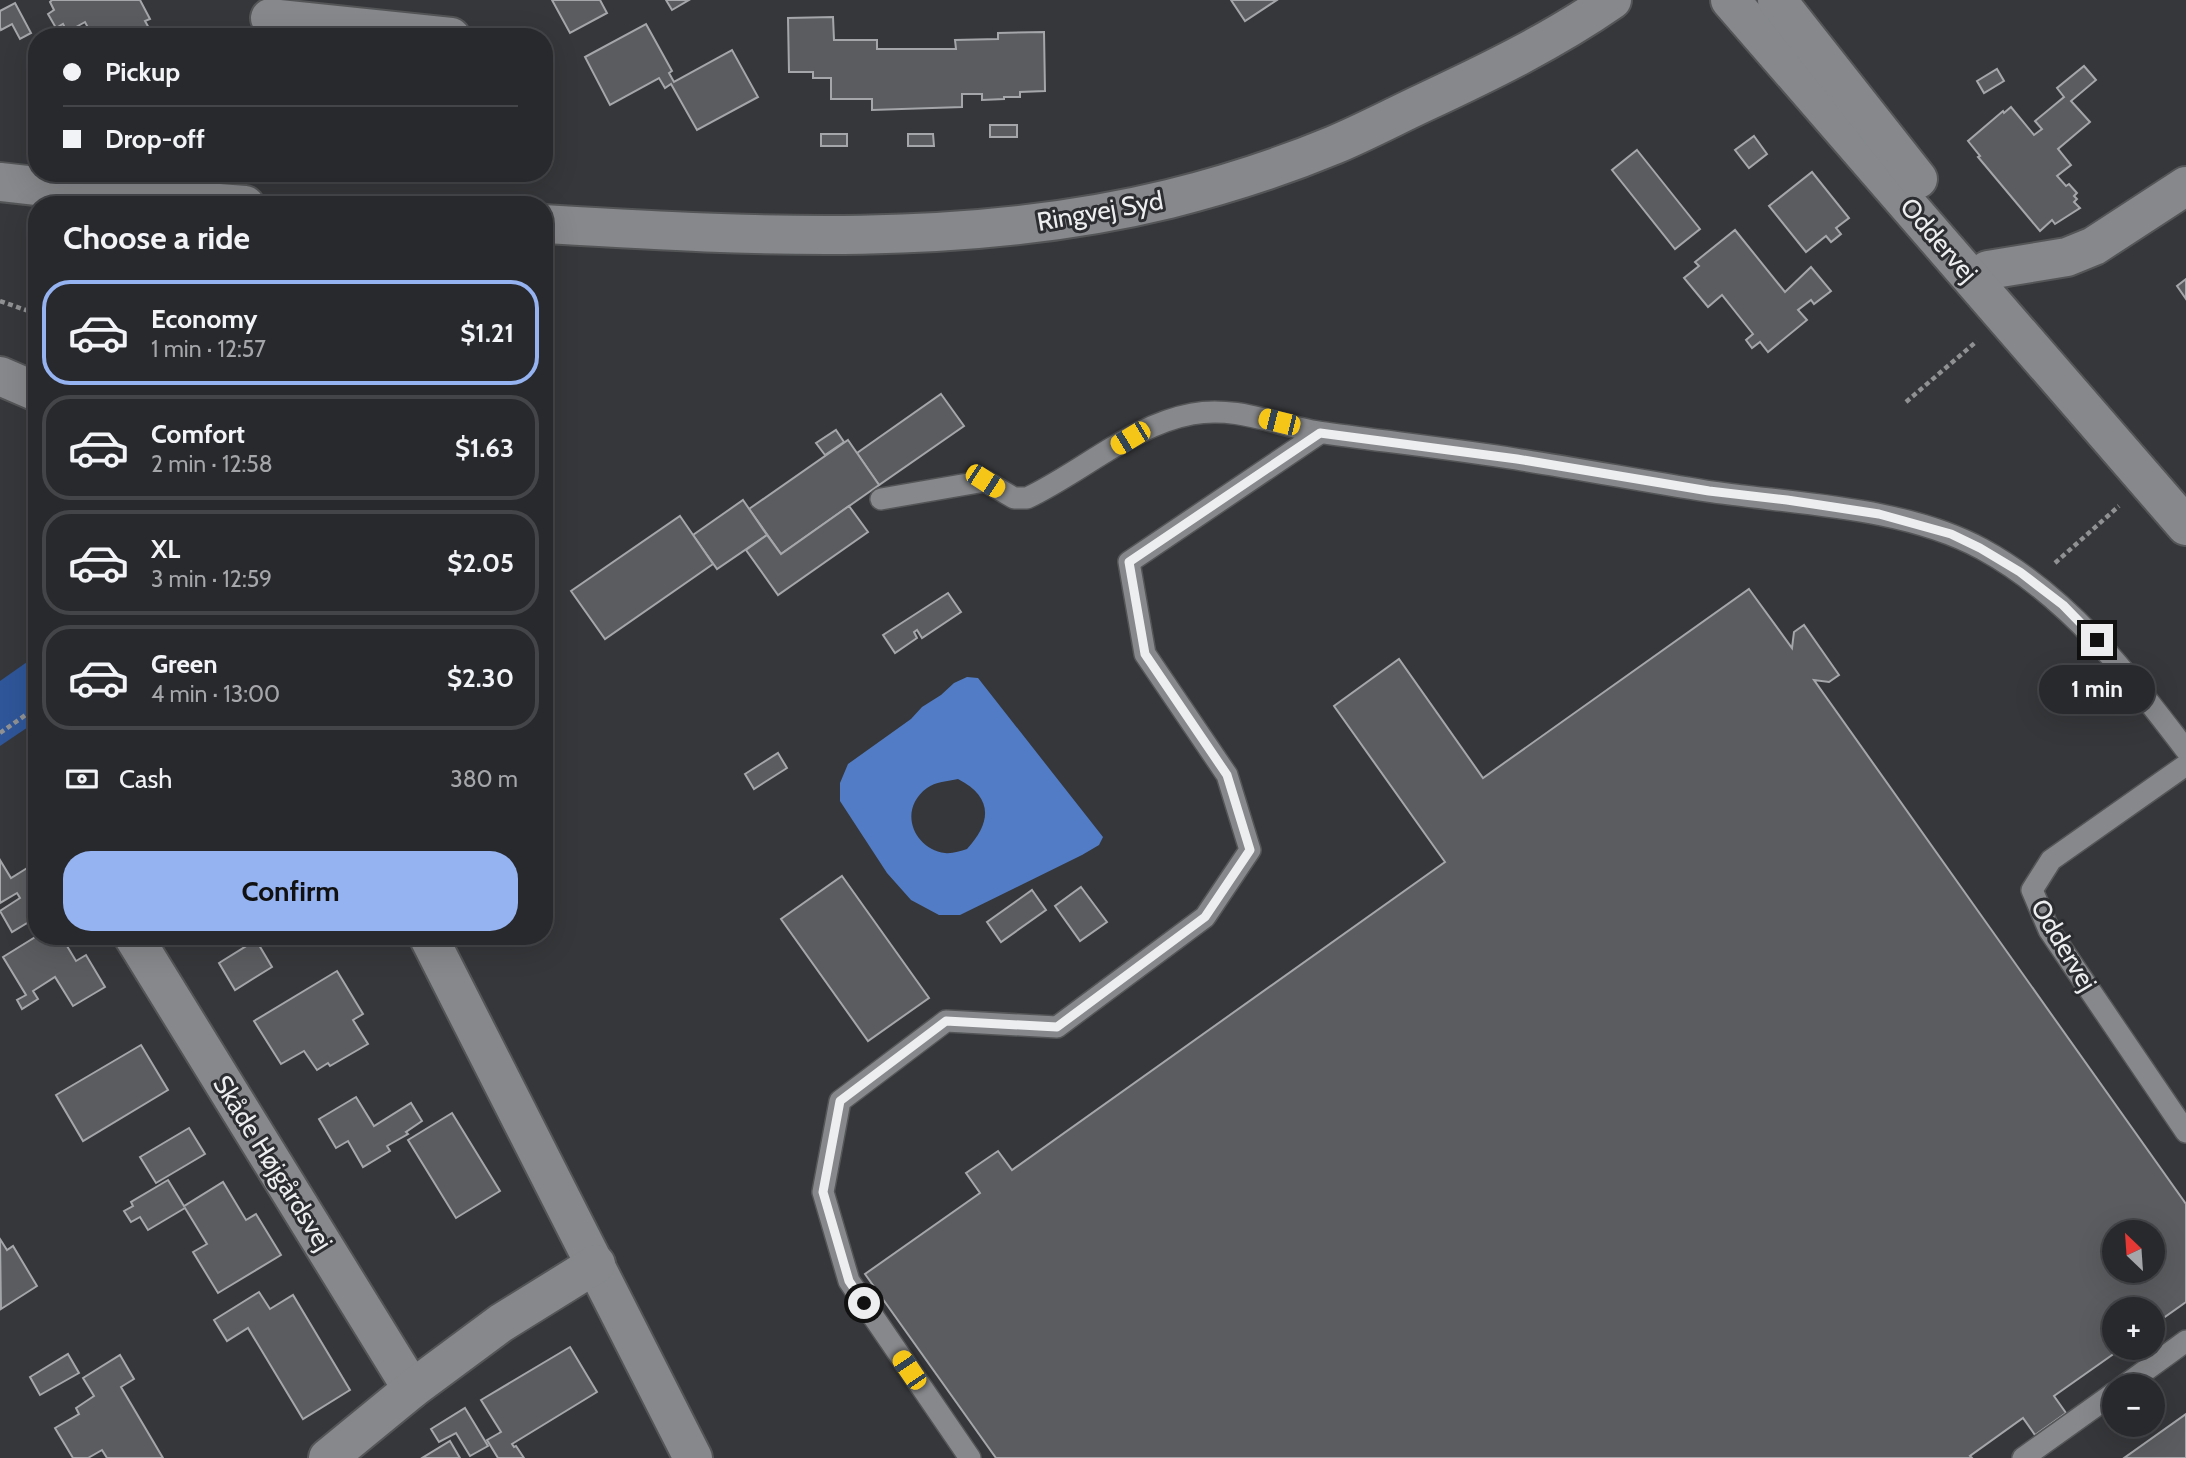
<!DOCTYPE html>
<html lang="en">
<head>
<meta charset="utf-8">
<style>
	:root { --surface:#28292c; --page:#343538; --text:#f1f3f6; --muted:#a5a6a9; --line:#444548; --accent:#95b2f1 }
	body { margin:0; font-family:Cabin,sans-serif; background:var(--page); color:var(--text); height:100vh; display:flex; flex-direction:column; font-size:26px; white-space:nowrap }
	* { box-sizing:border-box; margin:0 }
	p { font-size:23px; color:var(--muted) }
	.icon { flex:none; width:38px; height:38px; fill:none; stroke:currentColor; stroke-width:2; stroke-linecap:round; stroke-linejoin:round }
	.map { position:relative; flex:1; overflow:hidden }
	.sheet { position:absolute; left:28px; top:196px; width:525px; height:749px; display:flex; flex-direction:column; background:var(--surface); border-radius:28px; box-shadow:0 7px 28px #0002,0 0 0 2px var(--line) }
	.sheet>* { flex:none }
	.banner { position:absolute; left:28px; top:28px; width:525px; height:154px; border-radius:28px; box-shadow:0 7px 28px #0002,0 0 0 2px var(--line); display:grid; align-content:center; height:154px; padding:0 35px; background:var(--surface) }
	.needle { width:46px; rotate:335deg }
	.fabs { position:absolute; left:2102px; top:1220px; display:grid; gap:14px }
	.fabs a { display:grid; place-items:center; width:63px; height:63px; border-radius:50%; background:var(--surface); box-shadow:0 7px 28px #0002,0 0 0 2px var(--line); font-size:35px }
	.end { position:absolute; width:32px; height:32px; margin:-16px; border:9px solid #edeef0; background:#111; box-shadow:0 0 0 4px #111 }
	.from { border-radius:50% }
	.bubble { position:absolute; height:49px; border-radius:24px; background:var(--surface); box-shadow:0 7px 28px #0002,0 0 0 2px var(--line); font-size:23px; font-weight:700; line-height:49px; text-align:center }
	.car { position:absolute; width:21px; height:42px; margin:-21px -10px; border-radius:9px; box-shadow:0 0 5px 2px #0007; background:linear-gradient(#f5c518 24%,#345 0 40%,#f5c518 0 76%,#345 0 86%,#f5c518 0) }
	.banner b { display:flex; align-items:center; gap:24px; height:66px; font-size:26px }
	.banner b+b { border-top:2px solid var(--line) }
	.banner i { width:18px; height:18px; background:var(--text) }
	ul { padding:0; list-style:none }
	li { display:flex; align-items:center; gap:21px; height:105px; margin:0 14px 10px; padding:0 21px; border:4px solid var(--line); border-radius:28px }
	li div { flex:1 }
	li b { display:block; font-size:26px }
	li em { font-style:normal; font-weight:700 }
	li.current { border-color:var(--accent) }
	li>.icon { width:63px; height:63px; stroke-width:1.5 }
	h2 { padding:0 35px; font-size:32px; line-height:84px }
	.pay { display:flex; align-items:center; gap:18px; height:77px; padding:0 35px; font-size:26px }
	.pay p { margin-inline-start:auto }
	.cta { display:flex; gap:14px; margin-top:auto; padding:14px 35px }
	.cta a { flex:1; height:80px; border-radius:28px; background:var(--accent); color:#111; font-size:28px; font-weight:700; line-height:80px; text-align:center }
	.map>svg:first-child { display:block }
	.green { fill:#2f5699 }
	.water { fill:#527dc6; fill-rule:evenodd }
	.building { fill:#5a5c5f; stroke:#a4a6a9; stroke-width:2; fill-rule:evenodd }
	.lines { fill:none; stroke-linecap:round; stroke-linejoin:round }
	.service-casing { stroke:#535557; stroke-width:24 }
	.minor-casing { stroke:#535557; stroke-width:42 }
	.secondary-casing { stroke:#535557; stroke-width:42 }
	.path { stroke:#909193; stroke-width:4.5; stroke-dasharray:5 3.5; stroke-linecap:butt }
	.service { stroke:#86888b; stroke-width:21 }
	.minor { stroke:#86888b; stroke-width:38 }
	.secondary { stroke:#86888b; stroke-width:38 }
	.route { stroke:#edeef0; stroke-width:9 }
	.labels { text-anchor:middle; stroke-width:6; stroke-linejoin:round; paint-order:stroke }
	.street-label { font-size:26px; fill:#edeef0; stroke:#2c2d30 }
</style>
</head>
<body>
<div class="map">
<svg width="2186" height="1458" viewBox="0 0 2186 1458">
	<rect width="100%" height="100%" fill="#36373a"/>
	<path class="green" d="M37,655V721L0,746V681Z"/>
	<path class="water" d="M967,677L978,678L1103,837L1099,845L1082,855L960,915H939L911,900L887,873L840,801V783L848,764L911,719L922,707L941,695L954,683ZM958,779C993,797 992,822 967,849C960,851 952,854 945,853C914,849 897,810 927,788C935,782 948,781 958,779Z"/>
	<g class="building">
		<path d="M52,0H140L150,19L145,21L154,37H93L85,22L67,32L63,24L56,28L48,14L54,10L50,2Z"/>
		<path d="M552,0H600L607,13L570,33Z"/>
		<path d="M666,0H689L672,10Z"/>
		<path d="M1231,0H1277L1245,21Z"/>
		<path d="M15,3L31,33L20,39L12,24L1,30L0,27V11Z"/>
		<path d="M833,17L834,40H877V49H956L955,40L998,39V33L1044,32L1045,91L1020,92V97H1004V99L982,100V94H962V107L872,110V99H831V78H813V72H789L788,18Z"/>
		<path d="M646,24L672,71L669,73L674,82L732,50L758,97L697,130L671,84L665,88L659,78L610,105L585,57Z"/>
		<path d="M2084,66L2096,80L2071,101L2090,122L2058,149L2071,165L2057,176L2066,186L2069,184L2077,193L2074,196L2077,199L2074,202L2080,208L2055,224L2052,220L2040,231L1978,157L1980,156L1968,141L2003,111L2004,113L2011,107L2034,135L2042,129L2035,121L2064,97L2057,88Z"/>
		<path d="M1997,69L2004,81L1984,93L1977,81Z"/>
		<rect x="990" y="125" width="27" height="12"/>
		<rect x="821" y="134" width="26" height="12"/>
		<path d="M908,134H933L934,146H908Z"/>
		<path d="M1754,136L1767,154L1749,168L1735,150Z"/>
		<path d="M1637,150L1700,229L1675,249L1612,170Z"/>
		<path d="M1812,172L1849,218L1836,228L1841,234L1831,242L1826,236L1806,252L1769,206Z"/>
		<path d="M1735,230L1785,292L1811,267L1831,291L1814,304L1811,300L1798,310L1807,320L1768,352L1760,342L1752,348L1746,340L1753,334L1722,295L1708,307L1684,278L1699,266L1695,262Z"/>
		<path d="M2186,279V299L2177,286Z"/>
		<path d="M941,394L964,426L879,485L857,453Z"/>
		<path d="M836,430L844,442L825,455L816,443Z"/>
		<path d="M848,440L879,485L781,554L749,509Z"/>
		<path d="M743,500L767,535L717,569L693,535Z"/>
		<path d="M849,506L868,532L778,595L746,550L767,535L781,554Z"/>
		<path d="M680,516L713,564L605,639L571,591Z"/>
		<path d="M1749,589L1792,648L1794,632L1804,625L1839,675L1829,682L1814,680L2186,1204V1302L2152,1326V1309H2114V1348H2122L2054,1396L2066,1413L2035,1435L2023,1418L1970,1456L1972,1458H996L865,1274L980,1193L966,1173L998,1151L1012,1170L1445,862L1334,706L1399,659L1483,778ZM2114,1232H2152V1270H2114Z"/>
		<path d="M948,593L961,612L922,638L917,630L914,632L917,638L895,653L883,635Z"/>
		<path d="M778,753L787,768L754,789L745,774Z"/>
		<path d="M0,860L11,878L32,865L37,873V917L12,932L0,911L20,898L17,893L0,903Z"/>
		<path d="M842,876L929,998L868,1041L781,919Z"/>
		<path d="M1081,887L1107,922L1080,941L1055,906Z"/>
		<path d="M1032,890L1046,910L1001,942L987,922Z"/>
		<path d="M37,936H61L76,961L86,955L105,987L73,1006L55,977L33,991L38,999L22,1009L17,1000L26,995L3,957Z"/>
		<path d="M256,940L272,967L235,990L219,963Z"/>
		<path d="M337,971L363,1014L353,1020L368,1044L330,1066L328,1063L317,1070L304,1051L281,1064L254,1021Z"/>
		<path d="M141,1045L168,1090L83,1141L56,1095Z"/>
		<path d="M356,1097L374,1126L411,1103L422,1121L406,1132L408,1134L387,1146L390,1151L363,1167L348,1141L336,1148L319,1119Z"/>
		<path d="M452,1113L500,1191L456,1218L408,1140Z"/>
		<path d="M189,1128L205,1154L156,1183L140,1157Z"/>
		<path d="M168,1180L184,1206L223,1182L246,1220L256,1214L281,1255L218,1293L193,1252L207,1244L185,1208L148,1230L140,1217L131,1222L124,1211L133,1206L131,1202Z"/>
		<path d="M0,1239L7,1250L13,1246L37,1286L1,1309Z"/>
		<path d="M259,1292L270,1309L293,1295L350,1390L303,1419L248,1328L227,1341L214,1320Z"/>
		<path d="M570,1347L597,1392L512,1444L514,1447L516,1446L524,1458H498L487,1440L501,1432L481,1400Z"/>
		<path d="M68,1354L79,1373L40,1395L30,1377Z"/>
		<path d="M120,1355L134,1379L121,1387L163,1458H107L102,1450L88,1458H73L55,1428L79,1414L76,1408L94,1396L83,1378Z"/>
		<path d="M465,1408L488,1446L470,1456L456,1433L439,1442L431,1429Z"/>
		<path d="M2186,1414V1458H2124Z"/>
		<path d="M450,1441L460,1458H422Z"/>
	</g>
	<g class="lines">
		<g class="service-casing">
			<g id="service">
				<path d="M881,499L985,481L1014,498H1027C1082,472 1132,425 1192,414C1238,405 1280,427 1325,433C1389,442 1453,449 1516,459C1580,469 1643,481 1706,491C1793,504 1903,506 1982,549C2068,596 2127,673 2186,750"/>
				<path d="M2186,765L2051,860L2032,890L2049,930L2186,1132"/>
				<path d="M2124,1386L2186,1341"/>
				<path d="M970,1458L849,1281L823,1192L840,1101L946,1021L1057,1027L1205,917L1250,850L1227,775L1145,654L1129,562L1320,433"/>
				<path d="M2023,1458L2114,1393"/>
			</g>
		</g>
		<g class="minor-casing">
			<g id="minor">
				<path d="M270,18L451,37"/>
				<path d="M1988,270L2067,257L2094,246L2186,186"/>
				<path d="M0,376L37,392"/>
				<path d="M133,936L412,1389"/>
				<path d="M428,936L693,1458"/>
				<path d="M328,1458L412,1389L501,1323L596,1264"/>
			</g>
		</g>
		<g class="secondary-casing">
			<g id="secondary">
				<path d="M1730,0L2186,526"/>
				<path d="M1777,0L1918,179"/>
				<path d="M0,182L126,196L245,205"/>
				<path d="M544,224C752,236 965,249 1169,199C1225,185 1281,167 1334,145C1365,132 1395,116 1425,102C1489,72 1553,41 1612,0"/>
			</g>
		</g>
		<g class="path">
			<path d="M0,301L37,314"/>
			<path d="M1906,402L1977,341"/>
			<path d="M2055,563L2119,506"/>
			<path d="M0,733L37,707"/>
		</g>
		<use href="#service" class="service"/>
		<use href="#minor" class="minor"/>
		<use href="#secondary" class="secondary"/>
	</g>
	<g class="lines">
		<path class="route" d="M864,1303L849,1281L823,1192L840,1101L946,1021L1057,1027L1205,917L1250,850L1227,775L1145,654L1129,562L1320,433L1517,459L1709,491L1787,500L1879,514L1951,534L1980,548L2020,572L2063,605L2097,640"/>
	</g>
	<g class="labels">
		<g class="street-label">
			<text transform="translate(1100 211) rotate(-10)" y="9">Ringvej Syd</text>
			<text transform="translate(1939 240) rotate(49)" y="9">Oddervej</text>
			<text transform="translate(2064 945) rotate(59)" y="9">Oddervej</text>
			<text transform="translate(273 1163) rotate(58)" y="9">Skåde Højgårdsvej</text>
		</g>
	</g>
</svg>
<div class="fabs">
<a><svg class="needle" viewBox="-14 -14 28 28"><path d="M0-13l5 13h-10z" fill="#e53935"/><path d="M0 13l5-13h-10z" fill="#a5a6a9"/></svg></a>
<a>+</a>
<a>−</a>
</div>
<i class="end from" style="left:864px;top:1303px"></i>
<i class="end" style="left:2097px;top:640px"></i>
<div class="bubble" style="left:2039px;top:665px;width:116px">1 min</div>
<i class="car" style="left:1279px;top:422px;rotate:284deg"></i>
<i class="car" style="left:1130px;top:438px;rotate:239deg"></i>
<i class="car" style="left:985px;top:481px;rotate:123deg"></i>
<i class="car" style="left:909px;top:1370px;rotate:326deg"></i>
<div class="banner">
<b><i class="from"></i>Pickup</b>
<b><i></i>Drop-off</b>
</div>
<section class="sheet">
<h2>Choose a ride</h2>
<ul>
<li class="current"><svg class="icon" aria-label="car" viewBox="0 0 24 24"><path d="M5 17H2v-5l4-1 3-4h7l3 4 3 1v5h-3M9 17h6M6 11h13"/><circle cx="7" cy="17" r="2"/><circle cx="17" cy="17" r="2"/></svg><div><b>Economy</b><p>1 min · 12:57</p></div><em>$1.21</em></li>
<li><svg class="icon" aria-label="car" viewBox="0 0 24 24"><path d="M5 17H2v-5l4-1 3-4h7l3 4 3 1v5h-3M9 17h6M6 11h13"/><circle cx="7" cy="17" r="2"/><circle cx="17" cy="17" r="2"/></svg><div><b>Comfort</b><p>2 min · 12:58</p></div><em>$1.63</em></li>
<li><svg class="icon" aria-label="car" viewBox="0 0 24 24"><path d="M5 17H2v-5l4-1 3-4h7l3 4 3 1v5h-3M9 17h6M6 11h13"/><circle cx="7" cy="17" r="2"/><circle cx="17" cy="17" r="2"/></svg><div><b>XL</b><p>3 min · 12:59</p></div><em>$2.05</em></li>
<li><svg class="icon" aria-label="car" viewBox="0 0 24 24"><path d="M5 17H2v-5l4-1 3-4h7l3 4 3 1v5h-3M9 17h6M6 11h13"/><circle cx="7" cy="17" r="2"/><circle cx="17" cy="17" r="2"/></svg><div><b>Green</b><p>4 min · 13:00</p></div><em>$2.30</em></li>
</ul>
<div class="pay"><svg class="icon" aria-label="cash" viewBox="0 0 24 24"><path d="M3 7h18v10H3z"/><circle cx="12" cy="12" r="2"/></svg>Cash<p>380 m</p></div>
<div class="cta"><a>Confirm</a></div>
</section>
</div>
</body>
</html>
